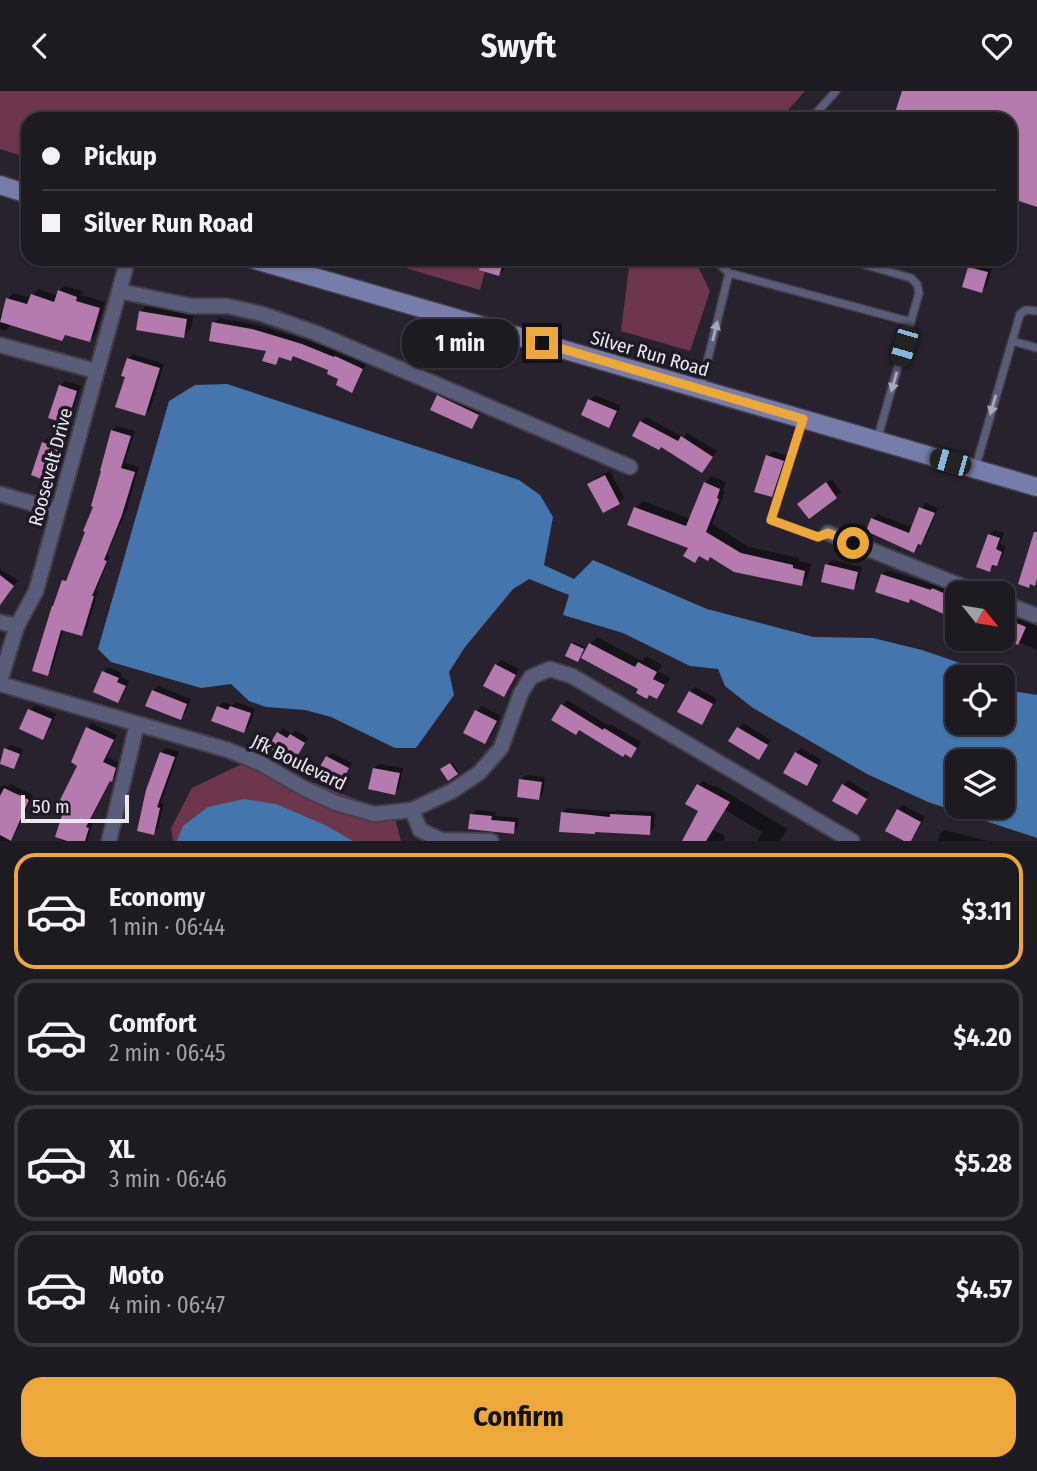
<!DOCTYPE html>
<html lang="en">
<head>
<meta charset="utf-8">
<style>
	:root { --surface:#1e1a22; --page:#2b272f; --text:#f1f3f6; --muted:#a1a1a5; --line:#3c3840; --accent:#eca93a }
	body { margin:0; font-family:"Fira Sans Condensed",sans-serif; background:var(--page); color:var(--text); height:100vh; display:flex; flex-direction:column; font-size:26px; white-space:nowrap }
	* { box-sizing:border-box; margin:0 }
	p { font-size:23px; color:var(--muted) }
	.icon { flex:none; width:38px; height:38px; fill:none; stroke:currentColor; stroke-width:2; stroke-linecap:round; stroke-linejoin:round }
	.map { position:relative; height:750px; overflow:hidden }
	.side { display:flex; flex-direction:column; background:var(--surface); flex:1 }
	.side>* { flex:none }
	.banner { position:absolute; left:21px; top:21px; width:996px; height:154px; border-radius:21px; box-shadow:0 2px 5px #0004,0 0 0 2px var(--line); display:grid; align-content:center; height:154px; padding:0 21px; background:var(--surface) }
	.needle { width:46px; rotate:120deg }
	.fabs { position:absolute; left:945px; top:490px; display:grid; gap:14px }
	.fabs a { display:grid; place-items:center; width:70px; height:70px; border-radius:14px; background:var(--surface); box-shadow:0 2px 5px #0004,0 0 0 2px var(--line); font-size:35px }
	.scale { position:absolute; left:21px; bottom:18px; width:108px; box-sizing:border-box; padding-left:7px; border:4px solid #ebe8f0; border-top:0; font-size:19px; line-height:24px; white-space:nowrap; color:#ebe8f0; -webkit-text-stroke:5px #1e1924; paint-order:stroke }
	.end { position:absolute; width:32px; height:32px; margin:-16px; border:9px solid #eca93a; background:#111; box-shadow:0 0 0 4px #111 }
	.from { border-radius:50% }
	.bubble { position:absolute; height:49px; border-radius:21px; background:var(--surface); box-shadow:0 2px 5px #0004,0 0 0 2px var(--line); font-size:23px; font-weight:700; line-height:49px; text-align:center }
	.car { position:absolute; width:21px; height:42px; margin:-21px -10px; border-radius:9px; box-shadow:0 0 5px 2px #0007; background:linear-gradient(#222 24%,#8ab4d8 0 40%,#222 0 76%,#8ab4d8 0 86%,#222 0) }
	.banner b { display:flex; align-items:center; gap:24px; height:66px; font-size:26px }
	.banner b+b { border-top:2px solid var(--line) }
	.banner i { width:18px; height:18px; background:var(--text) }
	ul { padding:12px 0 0; list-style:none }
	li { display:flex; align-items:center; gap:21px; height:116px; margin:0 14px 10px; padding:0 7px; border:4px solid var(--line); border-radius:21px }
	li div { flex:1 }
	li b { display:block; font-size:26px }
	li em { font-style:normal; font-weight:700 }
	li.on { border-color:var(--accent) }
	li>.icon { width:63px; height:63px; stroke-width:1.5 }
	.cta { display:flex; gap:14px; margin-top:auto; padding:14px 21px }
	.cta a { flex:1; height:80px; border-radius:21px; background:var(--accent); color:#111; font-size:28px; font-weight:700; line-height:80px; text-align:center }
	header { display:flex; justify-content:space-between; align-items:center; height:91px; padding:0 21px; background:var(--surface); font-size:32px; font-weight:700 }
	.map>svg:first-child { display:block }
	.green { fill:#6e364c }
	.water { fill:#4476ad; fill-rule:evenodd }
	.shadow { fill:#0007 }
	.building { fill:#b57aae }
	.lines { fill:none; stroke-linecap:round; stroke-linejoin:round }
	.lane-casing { stroke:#433e49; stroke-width:10 }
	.street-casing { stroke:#433e49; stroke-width:18 }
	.secondary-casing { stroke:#433e49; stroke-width:21 }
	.lane { stroke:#595d7a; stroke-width:7 }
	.street { stroke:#595d7a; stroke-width:14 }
	.secondary { stroke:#777daa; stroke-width:18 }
	.oneway { fill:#a9a9bb }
	.route { stroke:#eca93a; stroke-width:9 }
	.labels { text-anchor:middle; stroke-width:7; stroke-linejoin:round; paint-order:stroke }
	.street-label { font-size:19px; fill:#ebe8f0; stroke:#1e1924 }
</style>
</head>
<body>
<header><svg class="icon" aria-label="back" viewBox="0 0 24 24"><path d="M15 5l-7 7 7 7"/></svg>Swyft<svg class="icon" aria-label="heart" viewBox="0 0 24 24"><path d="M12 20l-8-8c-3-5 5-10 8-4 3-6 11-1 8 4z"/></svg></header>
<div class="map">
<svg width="1037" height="750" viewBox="0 0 1037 750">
	<rect width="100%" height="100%" fill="#28222e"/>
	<g class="green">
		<path d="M0,0H805L780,28H28V67L0,58Z"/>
		<path d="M375,168H488L480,199Z"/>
		<path d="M630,168H694L710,200L690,260L621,240Z"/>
		<path d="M252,668L394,723L401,750H173L171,737L192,697Z"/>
	</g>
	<g class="water">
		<path d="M227,293L519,389L540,404L553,426L544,474L574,488L593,469L707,518L813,546L873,547L922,559L963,573L985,586H957V632H1003V596L1007,599L1037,604V747L928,711L867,683L753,617L725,595L718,578L690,575L623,542L563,524L569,504L529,488L513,498L465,556L449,581L454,604L416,657H395L331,626L305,619L266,616L249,610L231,593L201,597L111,571L98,558L169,310L195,294ZM957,670H1003V716H957Z"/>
		<path d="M244,708L276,713L325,734L353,750H177L183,735L208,716Z"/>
	</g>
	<g class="shadow">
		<path d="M904,0H1037V114L1014,107L1010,111V28H895Z"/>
		<path d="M484,168H506L504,178L499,183Z"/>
		<path d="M974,172L992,176L987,195L982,200L969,176Z"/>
		<path d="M65,195L82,200L81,204L105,211L96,243L90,249L67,243L62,248L11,234L5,240L0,238V224L4,220L8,208L13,202L31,207L38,198L58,205L59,200Z"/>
		<path d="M148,213L194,221L191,238L183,245L140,221Z"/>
		<path d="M219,227L257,234L307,249L340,262L341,261L366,273L356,295L352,300L331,278L295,263L291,268L281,264L276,272L268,258L214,232Z"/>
		<path d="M133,263L164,273L150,319L145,323L127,285L128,268Z"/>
		<path d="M65,290L81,295L71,326L66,331L60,295Z"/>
		<path d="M444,301L482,318L476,331L471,336L439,305Z"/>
		<path d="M595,304L621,315L614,330L609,335L583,324L590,309Z"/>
		<path d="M646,326L683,346L687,342L717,360L702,380L641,331Z"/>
		<path d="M117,335L135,340L125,372L139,376L127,418L107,464L110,465L96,500H98L87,538L82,543L64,538L52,578L47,583L64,490L69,485L96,414L112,340Z"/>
		<path d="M48,347L63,352L60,360L66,362L60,377L56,382L54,381L48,389L43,352Z"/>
		<path d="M773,360L787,365L776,399L771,404L768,365Z"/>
		<path d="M610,380L624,407L619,412L591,392L596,387Z"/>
		<path d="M712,385L726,391L723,400H725L712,433L749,456L799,467V470L811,473L808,486L801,494L711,464L701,463L695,469L691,456L636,417L643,410L691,428L705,392Z"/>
		<path d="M832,388L841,401L809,426L804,408Z"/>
		<path d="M926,412L938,417L926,447L914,459L868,439L873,428L878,423L913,437L921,417Z"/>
		<path d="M994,439L1004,442L1000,453L1006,456L1001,469L989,479V444Z"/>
		<path d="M832,469L862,476L858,492L853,497L827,474Z"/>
		<path d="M0,478L18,489L6,506L0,510Z"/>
		<path d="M887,479L937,495L938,493L959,502H957V527L911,507L908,510L882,484Z"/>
		<path d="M1003,519L1037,535V559L1003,544Z"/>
		<path d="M597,546L642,570L646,565L662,574L658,580L670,587L663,599L657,606L583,566L590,553Z"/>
		<path d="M574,551L585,556L580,567L573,553Z"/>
		<path d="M501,569L519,578L509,599L504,604L496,574Z"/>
		<path d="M108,576L122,582L121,586L129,590L123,605L118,610L104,581Z"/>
		<path d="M158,595L191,608L185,622L181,627L153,600Z"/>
		<path d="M695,596L717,608L706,627L701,632L690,601Z"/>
		<path d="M567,609L609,635L610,633L641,651L636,660L631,665L626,661L562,614Z"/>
		<path d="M223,611L233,614L236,611L255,618L249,635L244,640L218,616Z"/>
		<path d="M35,614L56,623L47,642L42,646L22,637L30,619Z"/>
		<path d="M482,615L501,625L490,646L485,651L466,641L477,620Z"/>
		<path d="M92,632L117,644L107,666L120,672L117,685L111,689L90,731L93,732L87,750H62L88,637Z"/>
		<path d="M743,632L771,649L759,667L730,649Z"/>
		<path d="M283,637L292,643L296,639L308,647L293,669L279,642Z"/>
		<path d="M11,654L23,658L18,671L13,676L6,658Z"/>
		<path d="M166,657L179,661L161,712H164L158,737L153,742L161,662Z"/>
		<path d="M801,657L822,669L811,688L807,693L796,662Z"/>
		<path d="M332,662L352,672L346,684L341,689L327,666Z"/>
		<path d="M452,671L458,680L457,682L444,676Z"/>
		<path d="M379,673L403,677L399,697L394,702L374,677Z"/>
		<path d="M526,684L545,686L543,702L538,707L521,689Z"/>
		<path d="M848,689L870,703L856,722L844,694Z"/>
		<path d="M703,690L714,696L716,695L787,738L780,750H757L762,741L725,719L713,739L725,745L723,750H685L700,719L698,694Z"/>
		<path d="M10,693L33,704L12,750H0V697L3,694L8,696Z"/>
		<path d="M903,714L925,726L914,746L910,750H907L898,719Z"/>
		<path d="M567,717L615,721L617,719L655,721L654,737L649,742L562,722Z"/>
		<path d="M476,719L496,721L495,725L519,727L518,736L513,741L471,724Z"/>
		<path d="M944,739L988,750H938L939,744Z"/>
	</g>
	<g class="building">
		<path d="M902,0H1037V116L1010,107V28H893Z"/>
		<path d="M482,168H504L499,185L479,179Z"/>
		<path d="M968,176L988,181L982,202L962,196Z"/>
		<path d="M58,199L77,206L76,210L100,217L90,251L65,244L62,250L0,231L6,207L27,213L31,203L54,211Z"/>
		<path d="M139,220L187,228L184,247L136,239Z"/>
		<path d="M212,231L252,238L302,253L334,266L335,265L363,278L352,302L336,294L338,288L327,283L328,279L293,265L291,270L279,266L276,274L262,270L266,260L209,250Z"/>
		<path d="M127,267L160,277L145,325L115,316L125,286L121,285Z"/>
		<path d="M59,294L77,300L67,333L48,327Z"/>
		<path d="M437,304L479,324L472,338L430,319Z"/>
		<path d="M588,308L617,320L609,337L581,324Z"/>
		<path d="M640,330L678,350L681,345L713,366L702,382L661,356L659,359L632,345Z"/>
		<path d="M111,339L131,345L121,377L135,381L122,424L104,469L107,470L92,505H94L82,545L61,539L48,585L32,580L52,515H53L62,489L66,490L85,441L83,440L93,416L91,415L101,380H100Z"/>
		<path d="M42,351L59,357L56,365L62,367L56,384L52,382L49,391L31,384Z"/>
		<path d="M766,364L784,370L772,406L754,401Z"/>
		<path d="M605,384L620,413L603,422L587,393Z"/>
		<path d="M704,391L720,398L717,407L719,408L706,441L741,462L793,474V477L805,480L802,495L734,481L710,466L708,470L699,465L695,472L683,465L688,457L627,434L634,416L686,435Z"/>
		<path d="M826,391L837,407L809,428L797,413Z"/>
		<path d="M919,416L935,422L921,454L918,453L914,462L866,440L871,427L909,442Z"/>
		<path d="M1034,441H1037V487L1035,495L1030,493L1029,497L1018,493Z"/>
		<path d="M988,443L1000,447L996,458L1002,461L997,475L992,474L990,481L976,476Z"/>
		<path d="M825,473L858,481L854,499L821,491Z"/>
		<path d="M881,483L931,499L932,497L957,508V529L910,508L909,512L875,501Z"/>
		<path d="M0,484L14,495L0,514Z"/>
		<path d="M1003,526L1026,536L1018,554L1003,547Z"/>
		<path d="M571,552L584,558L578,571L565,565Z"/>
		<path d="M589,552L635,576L638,571L657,581L653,588L665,594L657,608L649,604L647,608L636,602L638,598L581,567Z"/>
		<path d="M495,573L516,584L504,606L483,595Z"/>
		<path d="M102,580L119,587L117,591L126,595L118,612L93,601Z"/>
		<path d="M152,599L187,613L181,629L145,615Z"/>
		<path d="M689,600L713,613L702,634L677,621Z"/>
		<path d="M561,613L603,639L604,637L637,657L631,667L625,663L623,666L579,639L576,644L551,629Z"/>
		<path d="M217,615L228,619L230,615L251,622L244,642L211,630Z"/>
		<path d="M28,618L52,628L43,649L19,638Z"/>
		<path d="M475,619L497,630L485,653L463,642Z"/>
		<path d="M86,636L114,649L103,671L116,677L112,691L110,690L86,736L89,737L85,750H67L55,746L66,712L60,709L77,675L71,671Z"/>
		<path d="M737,636L768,654L759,669L728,650Z"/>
		<path d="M277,641L287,647L290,643L305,652L293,672L268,656Z"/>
		<path d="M4,657L20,663L14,678L0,673Z"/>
		<path d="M160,661L175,666L157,716L160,717L154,744L137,740L146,699Z"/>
		<path d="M795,661L818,674L807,695L783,682Z"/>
		<path d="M326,665L349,677L342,691L318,679Z"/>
		<path d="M450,672L458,683L448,690L440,678Z"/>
		<path d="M373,677L400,682L395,704L368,698Z"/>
		<path d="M519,688L542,691L539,709L517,706Z"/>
		<path d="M697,693L730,711L706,750H682L698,720L685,713Z"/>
		<path d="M842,693L867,708L857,724L832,710Z"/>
		<path d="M4,697L29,709L11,750L0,744V705Z"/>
		<path d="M897,718L921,731L911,750H904L885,740Z"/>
		<path d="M561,721L610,726V723L651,725L650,744L595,741V743L559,741Z"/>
		<path d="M470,723L492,725L491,729L515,731L514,743L468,738Z"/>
	</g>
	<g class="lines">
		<g class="lane-casing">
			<g id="lane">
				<path d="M811,28L836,0"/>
				<path d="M714,168L729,182L911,231"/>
				<path d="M845,168L911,187L917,193L919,202L877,349"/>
				<path d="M1012,250L1037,257"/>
				<path d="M701,296L729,182"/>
				<path d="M803,329L771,429L818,446L828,442"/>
				<path d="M975,378L1020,223L1026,219L1037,220"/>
			</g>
		</g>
		<g class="street-casing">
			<g id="street">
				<path d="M119,200L191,215H227L262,223L316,242L630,376"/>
				<path d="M0,254L96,280"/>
				<path d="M0,403L58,420"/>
				<path d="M828,442L979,502"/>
				<path d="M1003,512L1037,525"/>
				<path d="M0,531L17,535"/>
				<path d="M0,590L17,535L36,500L128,168"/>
				<path d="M0,593L228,659L260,672L305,698L336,712L374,723L412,719L452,700L479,682L501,657L521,602L531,586L550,578L572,585L852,750"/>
				<path d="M412,719L420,739L441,749L491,750"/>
				<path d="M109,750L137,633"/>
			</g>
		</g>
		<g class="secondary-casing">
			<g id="secondary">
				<path d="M0,94L28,103"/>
				<path d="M252,168L1037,396"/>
			</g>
		</g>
		<use href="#lane" class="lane"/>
		<use href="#street" class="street"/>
		<use href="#secondary" class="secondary"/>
	</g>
	<defs><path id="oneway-solid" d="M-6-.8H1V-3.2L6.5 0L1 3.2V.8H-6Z" transform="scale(1.75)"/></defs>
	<g class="oneway">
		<use href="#oneway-solid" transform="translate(715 240) rotate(-76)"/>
		<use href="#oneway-solid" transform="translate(894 291) rotate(106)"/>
		<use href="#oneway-solid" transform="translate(993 314) rotate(106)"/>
	</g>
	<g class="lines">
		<path class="route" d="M542,252L803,328L771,429L818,446L828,442L853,452"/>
	</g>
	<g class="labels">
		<g class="street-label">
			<text transform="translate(650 262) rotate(16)" y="7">Silver Run Road</text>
			<text transform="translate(50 376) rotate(-75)" y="7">Roosevelt Drive</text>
			<text transform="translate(299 671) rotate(26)" y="7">Jfk Boulevard</text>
		</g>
	</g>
</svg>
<div class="fabs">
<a><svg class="needle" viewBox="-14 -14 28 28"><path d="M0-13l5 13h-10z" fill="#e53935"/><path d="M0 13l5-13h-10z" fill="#a1a1a5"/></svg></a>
<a><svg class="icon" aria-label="locate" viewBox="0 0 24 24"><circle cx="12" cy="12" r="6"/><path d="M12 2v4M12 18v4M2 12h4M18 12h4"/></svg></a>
<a><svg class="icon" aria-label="layers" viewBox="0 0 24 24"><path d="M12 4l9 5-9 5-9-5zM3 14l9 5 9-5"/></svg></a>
</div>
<div class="scale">50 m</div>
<i class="end from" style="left:853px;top:452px"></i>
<i class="end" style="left:542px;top:252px"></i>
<div class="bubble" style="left:402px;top:228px;width:116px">1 min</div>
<i class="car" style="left:904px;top:255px;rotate:196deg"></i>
<i class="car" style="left:950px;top:371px;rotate:286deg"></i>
<div class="banner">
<b><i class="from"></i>Pickup</b>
<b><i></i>Silver Run Road</b>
</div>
</div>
<section class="side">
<ul>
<li class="on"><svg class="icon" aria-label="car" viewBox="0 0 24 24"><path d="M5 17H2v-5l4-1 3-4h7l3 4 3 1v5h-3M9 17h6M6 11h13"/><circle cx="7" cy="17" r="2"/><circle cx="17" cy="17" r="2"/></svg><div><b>Economy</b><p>1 min · 06:44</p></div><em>$3.11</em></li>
<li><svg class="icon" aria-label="car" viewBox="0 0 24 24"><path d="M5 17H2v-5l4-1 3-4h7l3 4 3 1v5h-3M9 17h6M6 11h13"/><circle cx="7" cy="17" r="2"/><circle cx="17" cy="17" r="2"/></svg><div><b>Comfort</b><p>2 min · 06:45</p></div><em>$4.20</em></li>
<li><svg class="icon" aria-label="car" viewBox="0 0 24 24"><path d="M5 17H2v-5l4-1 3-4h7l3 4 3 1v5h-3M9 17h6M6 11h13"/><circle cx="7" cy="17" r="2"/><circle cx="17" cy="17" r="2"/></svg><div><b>XL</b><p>3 min · 06:46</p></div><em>$5.28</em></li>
<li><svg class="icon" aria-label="car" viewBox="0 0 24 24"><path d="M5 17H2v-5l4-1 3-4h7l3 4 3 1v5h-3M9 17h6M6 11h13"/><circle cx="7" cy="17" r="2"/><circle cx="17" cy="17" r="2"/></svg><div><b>Moto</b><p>4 min · 06:47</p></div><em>$4.57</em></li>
</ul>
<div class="cta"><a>Confirm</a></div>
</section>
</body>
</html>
